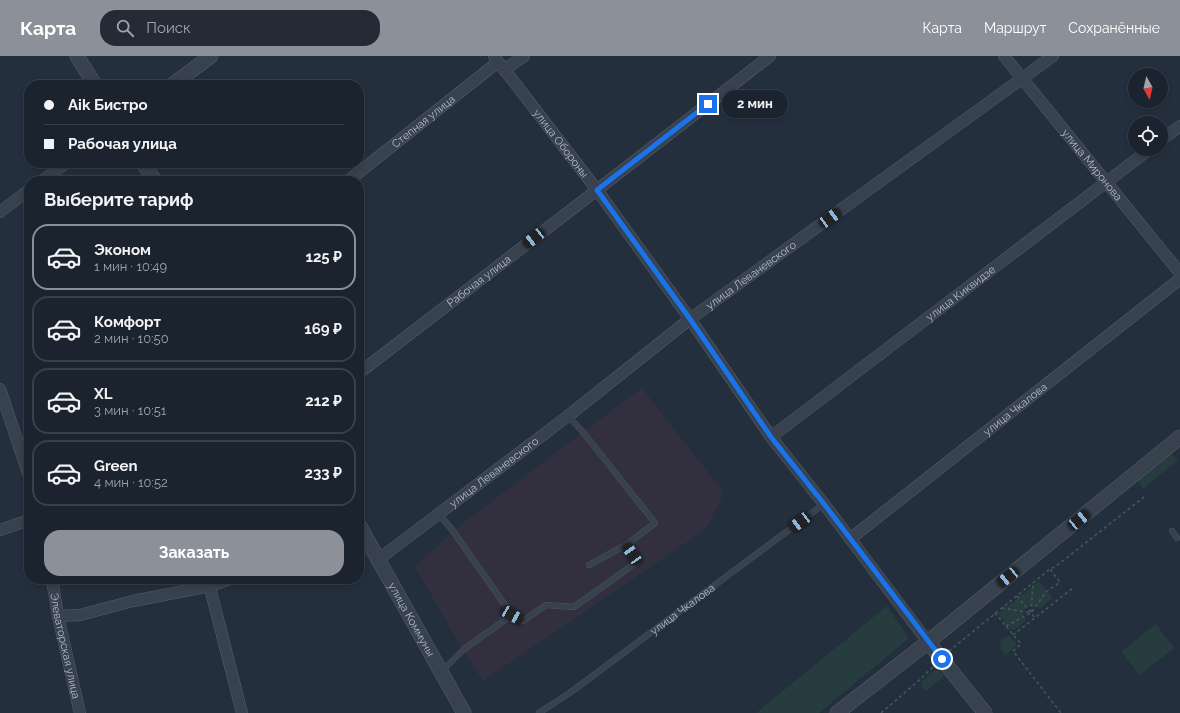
<!DOCTYPE html>
<html lang="ru">
<head>
<meta charset="utf-8">
<style>
	:root { --surface:#1b232e; --page:#242b36; --text:#f1f3f6; --muted:#a0a4aa; --line:#39404a; --accent:#8c9099 }
	body { margin:0; font-family:Raleway,sans-serif; background:var(--page); color:var(--text); height:100vh; display:flex; flex-direction:column; font-size:15px; white-space:nowrap }
	* { box-sizing:border-box; margin:0 }
	p { font-size:13px; color:var(--muted) }
	.icon { flex:none; width:22px; height:22px; fill:none; stroke:currentColor; stroke-width:2; stroke-linecap:round; stroke-linejoin:round }
	.map { position:relative; flex:1; overflow:hidden }
	.details { position:absolute; left:24px; top:120px; width:340px; height:408px; display:flex; flex-direction:column; background:var(--surface); border-radius:16px; box-shadow:0 2px 6px #0003,0 0 0 1px var(--line) }
	.details>* { flex:none }
	.guide { position:absolute; left:24px; top:24px; width:340px; height:88px; border-radius:16px; box-shadow:0 2px 6px #0003,0 0 0 1px var(--line); display:grid; align-content:center; height:88px; padding:0 20px; background:var(--surface) }
	.needle { width:26px; rotate:172deg }
	.controls { position:absolute; left:1128px; top:12px; display:grid; gap:8px }
	.controls a { display:grid; place-items:center; width:40px; height:40px; border-radius:50%; background:var(--surface); box-shadow:0 2px 6px #0003,0 0 0 1px var(--line); font-size:20px }
	.end { position:absolute; width:18px; height:18px; margin:-9px; border:5px solid #1a73e8; background:#fff; box-shadow:0 0 0 2px #fff }
	.from { border-radius:50% }
	.bubble { position:absolute; height:28px; border-radius:14px; background:var(--surface); box-shadow:0 2px 6px #0003,0 0 0 1px var(--line); font-size:13px; font-weight:700; line-height:28px; text-align:center }
	.car { position:absolute; width:12px; height:24px; margin:-12px -6px; border-radius:5px; box-shadow:0 0 3px 1px #0007; background:linear-gradient(#222 24%,#8ab4d8 0 40%,#222 0 76%,#8ab4d8 0 86%,#222 0) }
	.guide b { display:flex; align-items:center; gap:14px; height:38px; font-size:15px }
	.guide b+b { border-top:1px solid var(--line) }
	.guide i { width:10px; height:10px; background:var(--text) }
	ul { padding:0; list-style:none }
	li { display:flex; align-items:center; gap:12px; height:66px; margin:0 8px 6px; padding:0 12px; border:2px solid var(--line); border-radius:16px }
	li div { flex:1 }
	li b { display:block; font-size:15px }
	li em { font-style:normal; font-weight:700 }
	li.selected { border-color:var(--accent) }
	li>.icon { width:36px; height:36px; stroke-width:1.5 }
	h2 { padding:0 20px; font-size:18px; line-height:48px }
	.button { display:flex; gap:8px; margin-top:auto; padding:8px 20px }
	.button a { flex:1; height:46px; border-radius:16px; background:var(--accent); color:#fff; font-size:16px; font-weight:700; line-height:46px; text-align:center }
	header { display:flex; align-items:center; gap:24px; box-sizing:border-box; height:56px; padding:0 20px; background:var(--accent); color:#fff }
	header strong { font-size:19px }
	nav { display:flex; gap:22px; margin-inline-start:auto; font-size:14px }
	.search { width:280px; height:36px; background:var(--page); display:flex; align-items:center; gap:10px; box-sizing:border-box; padding:0 14px; border-radius:16px; color:var(--muted); font-size:15px }
	.map>svg:first-child { display:block }
	.medical { fill:#32303f }
	.green { fill:#263c3f }
	.lines { fill:none; stroke-linecap:round; stroke-linejoin:round }
	.service-casing { stroke:#565f6c; stroke-width:6 }
	.minor-casing { stroke:#565f6c; stroke-width:12 }
	.tertiary-casing { stroke:#565f6c; stroke-width:15 }
	.path { stroke:#44595c; stroke-width:1.5; stroke-dasharray:3 3; stroke-linecap:butt }
	.service { stroke:#38414e; stroke-width:5.5 }
	.minor { stroke:#38414e; stroke-width:11 }
	.tertiary { stroke:#38414e; stroke-width:14 }
	.route { stroke:#1a73e8; stroke-width:5 }
	.labels { text-anchor:middle; stroke-width:4; stroke-linejoin:round; paint-order:stroke }
	.street-label { font-size:11px; fill:#b4bcc9; stroke:#1d2633 }
</style>
</head>
<body>
<header>
<strong>Карта</strong>
<div class="search"><svg class="icon" aria-label="search" viewBox="0 0 24 24"><circle cx="10" cy="10" r="6"/><path d="M15 15l6 6"/></svg>Поиск</div>
<nav><a>Карта</a><a>Маршрут</a><a>Сохранённые</a></nav>
</header>
<div class="map">
<svg width="1180" height="657" viewBox="0 0 1180 657">
	<rect width="100%" height="100%" fill="#242f3e"/>
	<path class="medical" d="M642,332L724,437L706,473L483,625L463,594L415,511L453,475L583,376Z"/>
	<g class="green">
		<path d="M1168,399C1173,399 1175,399 1178,404L1143,433L1139,426V423Z"/>
		<path d="M1039,525L1053,542L1040,553L1037,550L1027,551L1023,557L1026,564L1013,575L998,558Z"/>
		<path d="M887,550L909,582L819,657H756Z"/>
		<path d="M1156,568L1174,592L1140,619L1121,596Z"/>
		<path d="M1007,580H1010L1016,587V590L1005,599C1001,594 999,592 1001,585Z"/>
		<path d="M934,614H939L944,620L926,635L922,630L921,626Z"/>
	</g>
	<g class="lines">
		<g class="service-casing">
			<g id="service">
				<path d="M439,458L453,475L512,559L463,594L441,616"/>
				<path d="M1172,475L1177,482"/>
				<path d="M589,509L626,489"/>
				<path d="M512,559L523,565L546,549L574,551L637,506L626,489L655,467L583,376L568,360"/>
				<path id="s1" d="M539,657L571,636L824,448"/>
			</g>
		</g>
		<g class="minor-casing">
			<g id="minor">
				<path id="s2" d="M494,0L597,134L690,263L771,381L824,448L928,586"/>
				<path id="s3" d="M1004,0L1180,217"/>
				<path d="M504,14L524,0"/>
				<path d="M1161,84L1180,70"/>
				<path d="M42,125L66,107"/>
				<path id="s4" d="M348,125L498,6"/>
				<path d="M0,156L29,134"/>
				<path id="s5" d="M359,317L597,134L770,0"/>
				<path d="M0,333L29,420"/>
				<path id="s6" d="M771,381L1150,93"/>
				<path d="M0,474L29,464"/>
				<path id="s7" d="M850,483L1180,223"/>
				<path id="s8" d="M379,503L568,360L690,263L1053,0"/>
				<path id="s9" d="M52,523L58,560L80,657"/>
				<path d="M208,524L242,657"/>
				<path d="M58,560L80,559L133,545L210,530L230,523"/>
			</g>
		</g>
		<g class="tertiary-casing">
			<g id="tertiary">
				<path d="M77,0L95,29"/>
				<path d="M172,29L211,0"/>
				<path d="M143,107L155,125"/>
				<path id="s10" d="M359,469L464,657"/>
				<path d="M928,586L985,657"/>
				<path d="M837,657L928,586L1180,381"/>
			</g>
		</g>
		<g class="path">
			<path d="M1017,540L1035,562"/>
			<path d="M1002,552L1031,557L1033,527"/>
			<path d="M995,557L1021,588L1013,595L1061,657"/>
			<path d="M1006,570L1031,557L1046,536L1060,526L1050,513"/>
			<path d="M1013,579L1073,532"/>
			<path d="M949,595L1050,513L1055,511L1144,441"/>
			<path d="M881,657L915,628L934,610"/>
		</g>
		<use href="#service" class="service"/>
		<use href="#minor" class="minor"/>
		<use href="#tertiary" class="tertiary"/>
	</g>
	<g class="lines">
		<path class="route" d="M708,48L597,134L690,263L771,381L824,448L942,603"/>
	</g>
	<g class="labels">
		<g class="street-label">
			<text dy="4" stroke="none"><textPath href="#s4" startOffset="96">Степная улица</textPath></text>
			<text dy="4" stroke="none"><textPath href="#s2" startOffset="110">улица Обороны</textPath></text>
			<text dy="4" stroke="none"><textPath href="#s3" startOffset="140">улица Миронова</textPath></text>
			<text dy="4" stroke="none"><textPath href="#s8" startOffset="468">улица Леваневского</textPath></text>
			<text dy="4" stroke="none"><textPath href="#s5" startOffset="151">Рабочая улица</textPath></text>
			<text dy="4" stroke="none"><textPath href="#s6" startOffset="238">улица Киквидзе</textPath></text>
			<text dy="4" stroke="none"><textPath href="#s7" startOffset="210">улица Чкалова</textPath></text>
			<text dy="4" stroke="none"><textPath href="#s8" startOffset="144">улица Леваневского</textPath></text>
			<text dy="4" stroke="none"><textPath href="#s1" startOffset="177">улица Чкалова</textPath></text>
			<text dy="4" stroke="none"><textPath href="#s10" startOffset="108">улица Коммуны</textPath></text>
			<text dy="4" stroke="none"><textPath href="#s9" startOffset="68">Элеваторская улица</textPath></text>
		</g>
	</g>
</svg>
<div class="controls">
<a><svg class="needle" viewBox="-14 -14 28 28"><path d="M0-13l5 13h-10z" fill="#e53935"/><path d="M0 13l5-13h-10z" fill="#a0a4aa"/></svg></a>
<a><svg class="icon" aria-label="locate" viewBox="0 0 24 24"><circle cx="12" cy="12" r="6"/><path d="M12 2v4M12 18v4M2 12h4M18 12h4"/></svg></a>
</div>
<i class="end from" style="left:942px;top:603px"></i>
<i class="end" style="left:708px;top:48px"></i>
<div class="bubble" style="left:722px;top:34px;width:66px">2 мин</div>
<i class="car" style="left:830px;top:162px;rotate:54deg"></i>
<i class="car" style="left:534px;top:182px;rotate:232deg"></i>
<i class="car" style="left:1079px;top:464px;rotate:51deg"></i>
<i class="car" style="left:800px;top:466px;rotate:233deg"></i>
<i class="car" style="left:632px;top:498px;rotate:326deg"></i>
<i class="car" style="left:1008px;top:521px;rotate:231deg"></i>
<i class="car" style="left:512px;top:559px;rotate:120deg"></i>
<div class="guide">
<b><i class="from"></i>Aik Бистро</b>
<b><i></i>Рабочая улица</b>
</div>
<section class="details">
<h2>Выберите тариф</h2>
<ul>
<li class="selected"><svg class="icon" aria-label="car" viewBox="0 0 24 24"><path d="M5 17H2v-5l4-1 3-4h7l3 4 3 1v5h-3M9 17h6M6 11h13"/><circle cx="7" cy="17" r="2"/><circle cx="17" cy="17" r="2"/></svg><div><b>Эконом</b><p>1 мин · 10:49</p></div><em>125 ₽</em></li>
<li><svg class="icon" aria-label="car" viewBox="0 0 24 24"><path d="M5 17H2v-5l4-1 3-4h7l3 4 3 1v5h-3M9 17h6M6 11h13"/><circle cx="7" cy="17" r="2"/><circle cx="17" cy="17" r="2"/></svg><div><b>Комфорт</b><p>2 мин · 10:50</p></div><em>169 ₽</em></li>
<li><svg class="icon" aria-label="car" viewBox="0 0 24 24"><path d="M5 17H2v-5l4-1 3-4h7l3 4 3 1v5h-3M9 17h6M6 11h13"/><circle cx="7" cy="17" r="2"/><circle cx="17" cy="17" r="2"/></svg><div><b>XL</b><p>3 мин · 10:51</p></div><em>212 ₽</em></li>
<li><svg class="icon" aria-label="car" viewBox="0 0 24 24"><path d="M5 17H2v-5l4-1 3-4h7l3 4 3 1v5h-3M9 17h6M6 11h13"/><circle cx="7" cy="17" r="2"/><circle cx="17" cy="17" r="2"/></svg><div><b>Green</b><p>4 мин · 10:52</p></div><em>233 ₽</em></li>
</ul>
<div class="button"><a>Заказать</a></div>
</section>
</div>
</body>
</html>
